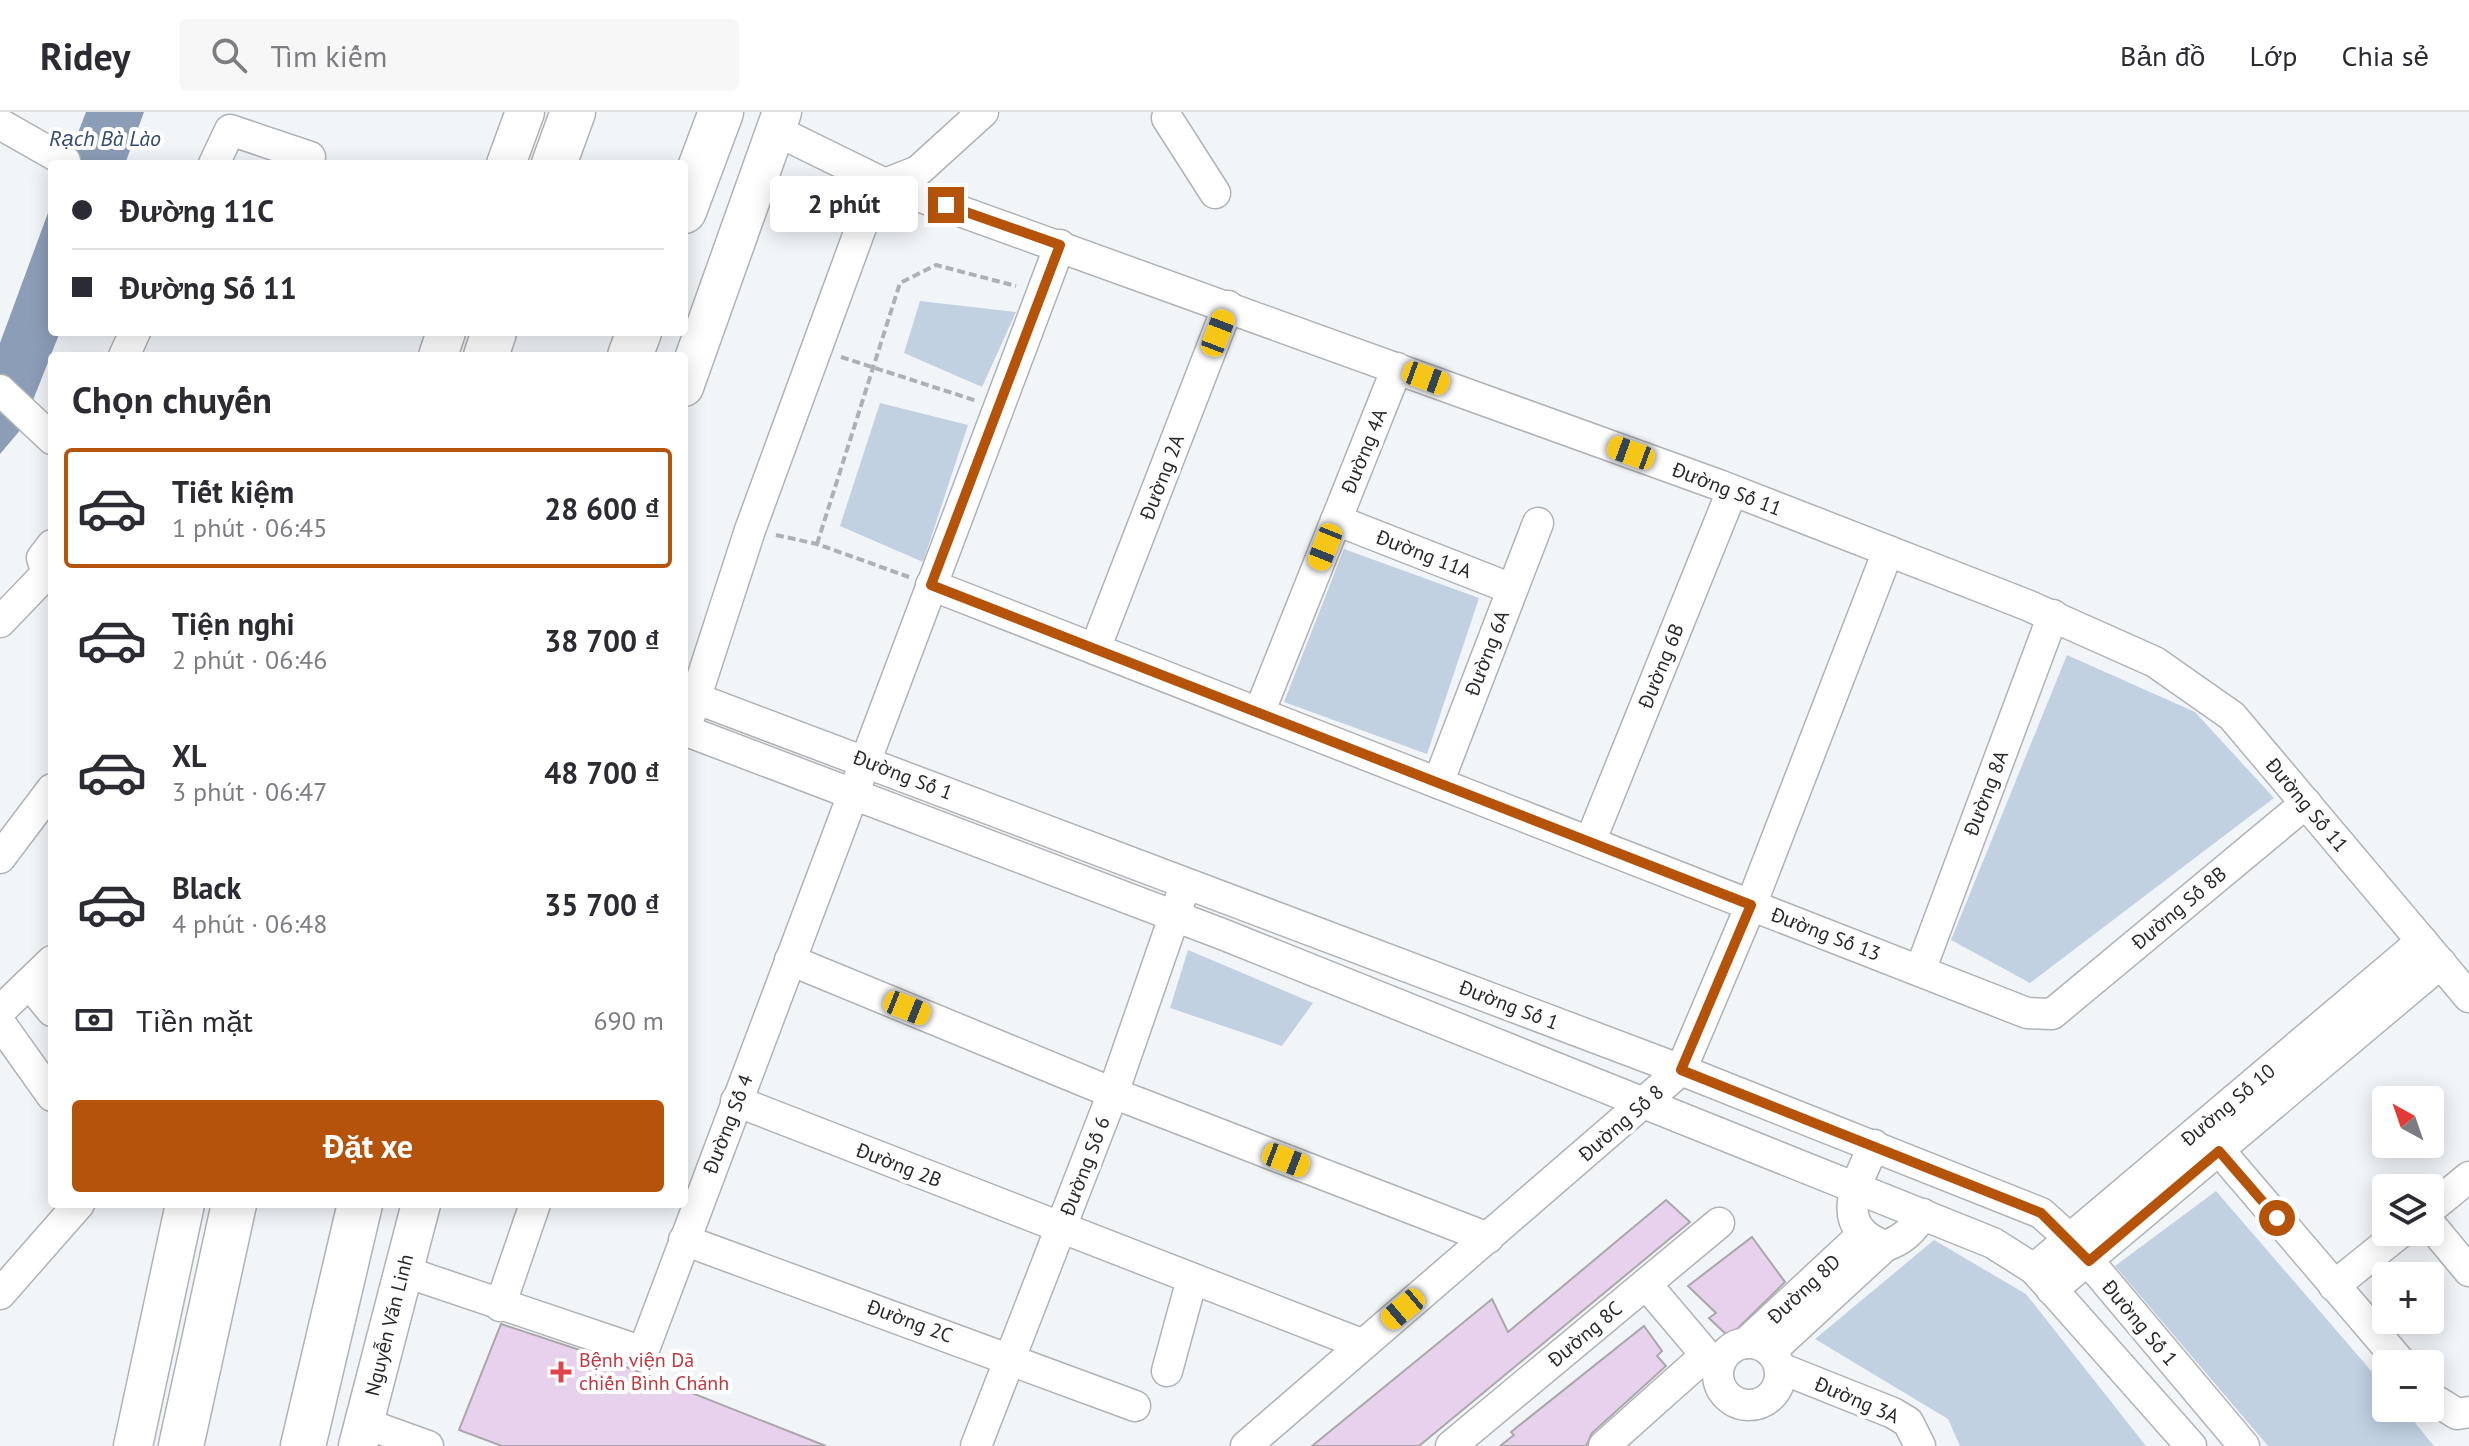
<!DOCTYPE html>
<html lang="vi">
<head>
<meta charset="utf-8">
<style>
	:root { --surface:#fff; --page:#f7f7f7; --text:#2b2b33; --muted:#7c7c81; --line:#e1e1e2; --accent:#b45309 }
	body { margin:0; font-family:"PT Sans",sans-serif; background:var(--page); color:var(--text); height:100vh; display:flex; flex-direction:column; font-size:30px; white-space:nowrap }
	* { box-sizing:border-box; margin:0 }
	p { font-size:26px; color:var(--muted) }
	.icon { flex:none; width:44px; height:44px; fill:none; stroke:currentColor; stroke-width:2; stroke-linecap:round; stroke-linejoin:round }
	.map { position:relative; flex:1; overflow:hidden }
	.details { position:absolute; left:48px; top:240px; width:640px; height:856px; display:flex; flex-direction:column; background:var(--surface); border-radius:8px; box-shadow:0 4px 20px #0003 }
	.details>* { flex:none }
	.hud { position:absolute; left:48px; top:48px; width:640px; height:176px; border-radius:8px; box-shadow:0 4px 20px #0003; display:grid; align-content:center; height:176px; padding:0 24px; background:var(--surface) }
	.needle { width:52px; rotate:320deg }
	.buttons { position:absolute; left:2372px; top:974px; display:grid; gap:16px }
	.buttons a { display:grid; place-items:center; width:72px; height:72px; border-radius:8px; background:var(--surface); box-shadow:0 4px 20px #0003; font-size:40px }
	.end { position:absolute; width:36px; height:36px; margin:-18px; border:10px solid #b45309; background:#fff; box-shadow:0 0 0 4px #fff }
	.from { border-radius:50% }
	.bubble { position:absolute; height:56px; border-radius:8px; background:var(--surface); box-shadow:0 4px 20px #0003; font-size:26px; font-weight:700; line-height:56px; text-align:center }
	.car { position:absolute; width:24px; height:48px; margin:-24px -12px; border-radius:10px; box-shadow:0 0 6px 2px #0007; background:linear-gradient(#f5c518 24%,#345 0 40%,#f5c518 0 76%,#345 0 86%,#f5c518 0) }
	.hud b { display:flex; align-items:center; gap:28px; height:76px; font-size:30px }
	.hud b+b { border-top:2px solid var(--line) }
	.hud i { width:20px; height:20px; background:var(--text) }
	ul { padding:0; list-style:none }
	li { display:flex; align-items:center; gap:24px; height:120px; margin:0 16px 12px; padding:0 8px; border:4px solid transparent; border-radius:8px }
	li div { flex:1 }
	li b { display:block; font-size:30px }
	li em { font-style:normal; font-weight:700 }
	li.current { border-color:var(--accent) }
	li>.icon { width:72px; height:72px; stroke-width:1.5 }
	h2 { padding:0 24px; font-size:36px; line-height:96px }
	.pay { display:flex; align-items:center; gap:20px; height:88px; padding:0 24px; font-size:30px }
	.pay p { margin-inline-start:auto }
	.cta { display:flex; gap:16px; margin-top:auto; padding:16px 24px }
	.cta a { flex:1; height:92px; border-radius:8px; background:var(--accent); color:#fff; font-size:32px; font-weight:700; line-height:92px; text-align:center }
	header { display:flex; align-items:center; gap:48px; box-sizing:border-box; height:112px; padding:0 40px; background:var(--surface); border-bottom:2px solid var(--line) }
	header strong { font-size:38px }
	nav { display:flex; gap:44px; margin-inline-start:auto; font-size:28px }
	.search { width:560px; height:72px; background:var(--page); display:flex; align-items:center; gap:20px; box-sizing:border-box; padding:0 28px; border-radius:8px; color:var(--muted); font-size:30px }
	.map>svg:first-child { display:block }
	.green { fill:#c1d1e2 }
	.water { fill:#8c9db8 }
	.building { fill:#e8d1ec; stroke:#a9a7a9; stroke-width:2 }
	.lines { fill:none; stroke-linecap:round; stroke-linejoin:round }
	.minor-casing { stroke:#b0b2b5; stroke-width:33 }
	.major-casing { stroke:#b0b2b5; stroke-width:41 }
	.highway-casing { stroke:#b0b2b5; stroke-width:47 }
	.path { stroke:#aeb1b3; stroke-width:4; stroke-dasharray:8 4; stroke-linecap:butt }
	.minor { stroke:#fff; stroke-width:30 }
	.major { stroke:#fff; stroke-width:38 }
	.highway { stroke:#fff; stroke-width:44 }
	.route { stroke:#b45309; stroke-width:10 }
	.health-dot { fill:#e0444e; stroke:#fff; stroke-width:3 }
	.labels { text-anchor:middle; stroke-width:8; stroke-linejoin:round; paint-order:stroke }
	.street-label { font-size:20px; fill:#28292a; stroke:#fff }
	.health-label { font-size:20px; fill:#be3a42; stroke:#fff; text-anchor:start }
	.water-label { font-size:22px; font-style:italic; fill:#344c74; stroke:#fff }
</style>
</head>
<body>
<header>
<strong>Ridey</strong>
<div class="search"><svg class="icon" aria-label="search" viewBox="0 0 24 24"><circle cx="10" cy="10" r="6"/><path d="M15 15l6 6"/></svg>Tìm kiếm</div>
<nav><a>Bản đồ</a><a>Lớp</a><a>Chia sẻ</a></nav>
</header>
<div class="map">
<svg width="2469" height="1334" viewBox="0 0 2469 1334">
	<rect width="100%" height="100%" fill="#f2f5f8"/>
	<g class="green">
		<path d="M920,189L1016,200L982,275L904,241Z"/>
		<path d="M880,291L968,313L923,450L840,414Z"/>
		<path d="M1344,437L1479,486L1427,642L1284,590Z"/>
		<path d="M2067,543L2195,600L2274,686L2030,871L1951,828Z"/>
		<path d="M1188,838L1313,891L1282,934L1170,896Z"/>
		<path d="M2216,1079L2386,1276V1296H2403L2434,1334H2268L2115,1154Z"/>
		<path d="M1934,1128L2026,1182L2146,1334H1960L1948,1307L1815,1227Z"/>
	</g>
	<g class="water">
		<path d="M86,0H144L125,52H66Z"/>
		<path d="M52,90V220H60L22,316L0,342V231Z"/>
	</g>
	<g class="building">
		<path d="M1666,1088L1690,1110L1419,1334H1312L1492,1187L1508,1220Z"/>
		<path d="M1752,1125L1785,1170L1729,1225L1709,1206L1716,1201L1688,1174Z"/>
		<path d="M501,1212L601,1245L826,1334H502L459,1318Z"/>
		<path d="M1644,1214L1662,1239L1657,1244L1666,1254L1592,1321L1586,1334H1500L1514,1323L1511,1320Z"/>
	</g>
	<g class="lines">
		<g class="minor-casing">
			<g id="minor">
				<path d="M1167,6L1215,81"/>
				<path d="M0,12L65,49"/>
				<path d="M775,18L885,72L1719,373L2027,493L2155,550L2232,604L2469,885"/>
				<path d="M214,52L230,18L310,45"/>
				<path d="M124,244L135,220"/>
				<path d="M0,278L52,327"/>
				<path d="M1336,408L1512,477"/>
				<path d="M931,473L2027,901L2052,902L2306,691"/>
				<path d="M0,510L47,461L42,446L52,433"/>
				<path d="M1095,537L1228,194"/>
				<path d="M684,585L695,586L1681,958L2041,1101L2070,1127L2244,1334"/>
				<path d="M1259,601L1397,256"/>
				<path d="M690,603L750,418L871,88L885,72L918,59L983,0"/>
				<path d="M684,618L1222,822L1993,1131L2034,1157L2191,1334"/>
				<path d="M1438,671L1538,411"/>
				<path d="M1590,730L1732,379"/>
				<path d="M0,746L52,677"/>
				<path d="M790,848L1113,981L1488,1126"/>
				<path d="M1920,859L2053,503"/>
				<path d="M29,871L52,899"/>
				<path d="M0,899L52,849"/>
				<path d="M0,911L52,984"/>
				<path d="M736,989L1361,1232"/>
				<path d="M2207,1024L2402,1252"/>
				<path d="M1874,1033C1858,1070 1830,1114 1885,1134C1903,1128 1913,1118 1923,1102"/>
				<path d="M2430,1097L2469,1065"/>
				<path d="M2430,1112L2469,1159"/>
				<path d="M684,1128L1135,1294"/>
				<path d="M2034,1157L2422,829"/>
				<path d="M403,1159L643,1240L1060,133"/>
				<path d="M1646,1172L1718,1257"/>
				<path d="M2334,1174L2401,1120"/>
				<path d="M2052,1178L2441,851"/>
				<path d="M0,1182L79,1092"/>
				<path d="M500,1194L535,1092"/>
				<circle cx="1749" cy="1262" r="31"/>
				<path d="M1746,1231L1862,1123"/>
				<path d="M1771,1239L1885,1134"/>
				<path d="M1780,1256L1893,1301L1908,1310L1920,1334"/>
				<path d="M1167,1259L1192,1167"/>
				<path d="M2430,1285L2457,1302L2469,1300"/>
				<path d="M364,1311L428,1334"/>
				<path d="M976,1334L1113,981L1181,785"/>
				<path d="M1246,1334L1681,958L1751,793L1888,439"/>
				<path d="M1451,1334L1719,1111"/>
				<path d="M1604,1334L1706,1243"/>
			</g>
		</g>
		<g class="major-casing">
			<g id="major">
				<path d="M506,52L525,0"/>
				<path d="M438,244L446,220"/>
				<path d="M684,275L782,0"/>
				<path d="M133,1334L185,1092"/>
				<path d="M358,1334L421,1092"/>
			</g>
		</g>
		<g class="highway-casing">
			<g id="highway">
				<path d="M554,52L573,0"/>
				<path d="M684,99L721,0"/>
				<path d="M486,244L494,220"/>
				<path d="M630,244L639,220"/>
				<path d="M181,1334L234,1092"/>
				<path d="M303,1334L360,1092"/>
			</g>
		</g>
		<g class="path">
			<path d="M841,245L977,289"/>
			<path d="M776,423L817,432L909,465"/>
			<path d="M817,432L900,171L936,153L1016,174"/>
		</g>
		<use href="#minor" class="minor"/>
		<use href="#major" class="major"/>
		<use href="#highway" class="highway"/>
	</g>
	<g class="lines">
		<path class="route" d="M946,93L1060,133L931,473L1751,793L1681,958L2041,1101L2089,1149L2219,1039L2277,1106"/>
	</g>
	<path class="health-dot" d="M557 1248h8v8h8v8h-8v8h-8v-8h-8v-8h8z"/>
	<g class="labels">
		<g class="street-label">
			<text transform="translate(1364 339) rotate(-68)" y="7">Đường 4A</text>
			<text transform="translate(1162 365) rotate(-69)" y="7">Đường 2A</text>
			<text transform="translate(1727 377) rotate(21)" y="7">Đường Số 11</text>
			<text transform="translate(1424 442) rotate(21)" y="7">Đường 11A</text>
			<text transform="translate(1487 541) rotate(-69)" y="7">Đường 6A</text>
			<text transform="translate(1661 554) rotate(-68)" y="7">Đường 6B</text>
			<text transform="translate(903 663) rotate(21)" y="7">Đường Số 1</text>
			<text transform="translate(1986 681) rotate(-69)" y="7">Đường 8A</text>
			<text transform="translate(2307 693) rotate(50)" y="7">Đường Số 11</text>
			<text transform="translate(2179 796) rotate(-40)" y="7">Đường Số 8B</text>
			<text transform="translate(1826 822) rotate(21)" y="7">Đường Số 13</text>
			<text transform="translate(1509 893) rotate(21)" y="7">Đường Số 1</text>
			<text transform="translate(2228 993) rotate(-40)" y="7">Đường Số 10</text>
			<text transform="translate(1621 1011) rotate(-41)" y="7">Đường Số 8</text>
			<text transform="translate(728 1012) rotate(-69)" y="7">Đường Số 4</text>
			<text transform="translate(899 1053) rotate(21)" y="7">Đường 2B</text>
			<text transform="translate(1085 1054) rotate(-69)" y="7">Đường Số 6</text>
			<text transform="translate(1804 1177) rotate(-43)" y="7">Đường 8D</text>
			<text transform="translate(910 1209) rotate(20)" y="7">Đường 2C</text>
			<text transform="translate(2140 1211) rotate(50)" y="7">Đường Số 1</text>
			<text transform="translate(389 1213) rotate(-76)" y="7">Nguyễn Văn Linh</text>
			<text transform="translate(1585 1222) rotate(-40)" y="7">Đường 8C</text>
			<text transform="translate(1857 1288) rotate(23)" y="7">Đường 3A</text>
		</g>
		<g class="health-label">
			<text x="579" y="1255">Bệnh viện Dã<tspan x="579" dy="23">chiến Bình Chánh</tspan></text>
		</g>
		<g class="water-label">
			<text x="105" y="34">Rạch Bà Lào</text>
		</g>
	</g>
</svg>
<div class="buttons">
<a><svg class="needle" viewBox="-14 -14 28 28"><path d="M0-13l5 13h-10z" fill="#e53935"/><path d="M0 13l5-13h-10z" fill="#7c7c81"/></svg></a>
<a><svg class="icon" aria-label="layers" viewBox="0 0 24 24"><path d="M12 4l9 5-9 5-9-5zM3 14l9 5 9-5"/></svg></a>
<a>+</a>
<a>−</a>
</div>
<i class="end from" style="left:2277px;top:1106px"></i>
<i class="end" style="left:946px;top:93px"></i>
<div class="bubble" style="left:770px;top:64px;width:148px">2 phút</div>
<i class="car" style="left:1218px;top:221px;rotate:21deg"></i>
<i class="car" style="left:1426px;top:266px;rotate:110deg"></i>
<i class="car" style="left:1631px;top:341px;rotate:290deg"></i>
<i class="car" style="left:1325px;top:435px;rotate:202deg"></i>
<i class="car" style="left:907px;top:896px;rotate:112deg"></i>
<i class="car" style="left:1286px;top:1048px;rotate:111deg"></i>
<i class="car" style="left:1403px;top:1197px;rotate:230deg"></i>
<div class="hud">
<b><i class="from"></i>Đường 11C</b>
<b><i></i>Đường Số 11</b>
</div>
<section class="details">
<h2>Chọn chuyến</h2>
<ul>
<li class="current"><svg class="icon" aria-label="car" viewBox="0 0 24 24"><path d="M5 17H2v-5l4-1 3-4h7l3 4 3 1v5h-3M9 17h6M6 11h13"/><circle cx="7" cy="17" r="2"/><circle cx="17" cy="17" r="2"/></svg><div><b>Tiết kiệm</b><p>1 phút · 06:45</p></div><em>28 600 ₫</em></li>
<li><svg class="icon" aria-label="car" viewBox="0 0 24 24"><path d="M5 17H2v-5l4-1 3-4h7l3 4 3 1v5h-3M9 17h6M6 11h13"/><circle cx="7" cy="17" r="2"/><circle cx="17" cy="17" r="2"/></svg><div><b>Tiện nghi</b><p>2 phút · 06:46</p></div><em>38 700 ₫</em></li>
<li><svg class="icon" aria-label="car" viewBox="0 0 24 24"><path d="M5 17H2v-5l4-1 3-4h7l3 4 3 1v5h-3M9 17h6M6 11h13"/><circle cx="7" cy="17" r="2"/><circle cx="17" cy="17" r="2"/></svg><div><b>XL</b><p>3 phút · 06:47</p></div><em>48 700 ₫</em></li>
<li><svg class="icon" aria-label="car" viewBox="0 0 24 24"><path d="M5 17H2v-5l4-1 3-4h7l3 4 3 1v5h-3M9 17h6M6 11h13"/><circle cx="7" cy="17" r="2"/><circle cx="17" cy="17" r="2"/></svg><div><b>Black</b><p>4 phút · 06:48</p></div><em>35 700 ₫</em></li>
</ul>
<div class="pay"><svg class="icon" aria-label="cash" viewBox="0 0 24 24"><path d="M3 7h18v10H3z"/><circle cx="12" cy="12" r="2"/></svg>Tiền mặt<p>690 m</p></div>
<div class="cta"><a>Đặt xe</a></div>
</section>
</div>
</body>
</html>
